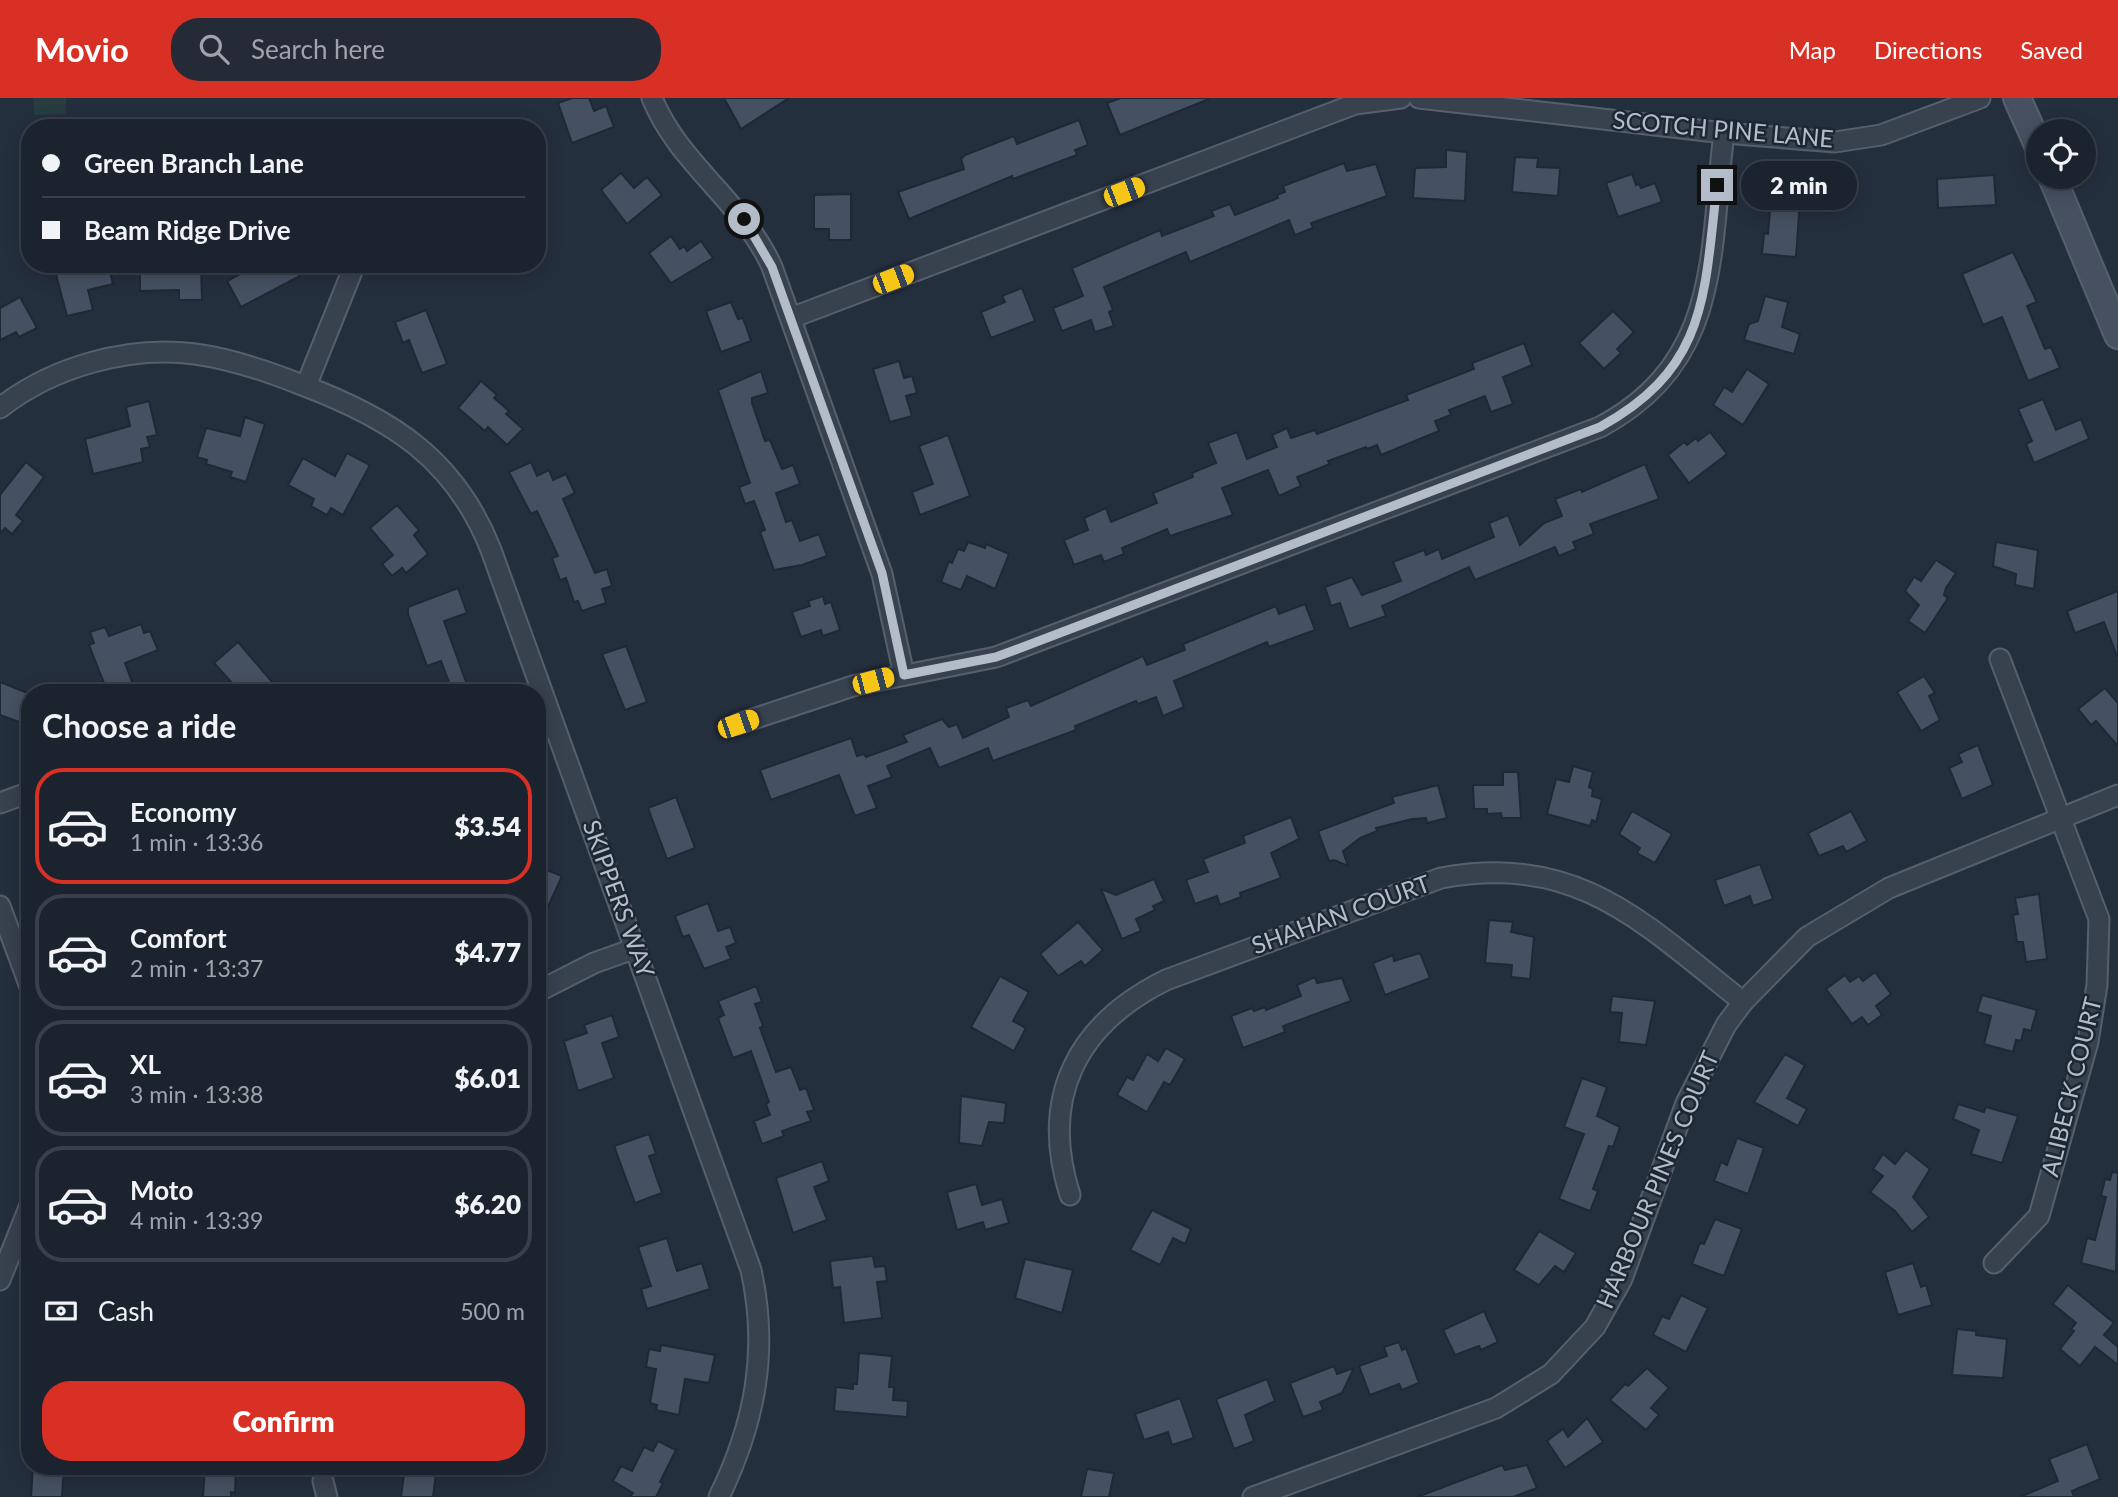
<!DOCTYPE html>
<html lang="en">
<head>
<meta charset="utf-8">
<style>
	:root { --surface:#1b232e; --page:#242b36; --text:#f1f3f6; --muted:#a0a4aa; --line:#39404a; --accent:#d93025 }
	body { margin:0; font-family:Lato,sans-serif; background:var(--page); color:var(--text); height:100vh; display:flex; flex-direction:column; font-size:26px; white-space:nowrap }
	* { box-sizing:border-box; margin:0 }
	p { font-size:23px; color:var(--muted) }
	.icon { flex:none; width:38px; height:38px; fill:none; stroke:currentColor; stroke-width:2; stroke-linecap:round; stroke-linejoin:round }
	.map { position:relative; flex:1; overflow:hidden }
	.side { position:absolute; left:21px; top:586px; width:525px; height:791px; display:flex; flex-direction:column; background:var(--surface); border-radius:28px; box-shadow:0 4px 18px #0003,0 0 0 2px var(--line) }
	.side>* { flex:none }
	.guide { position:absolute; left:21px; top:21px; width:525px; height:154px; border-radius:28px; box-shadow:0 4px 18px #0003,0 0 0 2px var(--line); display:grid; align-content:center; height:154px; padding:0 21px; background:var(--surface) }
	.tools { position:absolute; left:2026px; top:21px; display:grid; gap:14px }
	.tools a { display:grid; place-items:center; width:70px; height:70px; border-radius:50%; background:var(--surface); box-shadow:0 4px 18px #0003,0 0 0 2px var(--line); font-size:35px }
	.end { position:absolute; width:32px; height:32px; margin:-16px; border:9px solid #b4bcc9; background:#111; box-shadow:0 0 0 4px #111 }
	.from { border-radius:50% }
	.bubble { position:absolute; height:49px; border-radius:24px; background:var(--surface); box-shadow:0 4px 18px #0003,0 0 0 2px var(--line); font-size:23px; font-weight:800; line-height:49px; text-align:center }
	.car { position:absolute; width:21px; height:42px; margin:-21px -10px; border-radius:9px; box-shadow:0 0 5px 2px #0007; background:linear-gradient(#f5c518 24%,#345 0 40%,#f5c518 0 76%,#345 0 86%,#f5c518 0) }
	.guide b { display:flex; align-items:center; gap:24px; height:66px; font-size:26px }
	.guide b+b { border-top:2px solid var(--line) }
	.guide i { width:18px; height:18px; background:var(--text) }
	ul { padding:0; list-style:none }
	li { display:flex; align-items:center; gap:21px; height:116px; margin:0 14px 10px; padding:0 7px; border:4px solid var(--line); border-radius:28px }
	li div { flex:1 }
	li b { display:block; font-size:26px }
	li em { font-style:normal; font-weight:800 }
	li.active { border-color:var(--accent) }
	li>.icon { width:63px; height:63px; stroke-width:1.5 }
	h2 { padding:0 21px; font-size:32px; line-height:84px }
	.pay { display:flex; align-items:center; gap:18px; height:77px; padding:0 21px; font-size:26px }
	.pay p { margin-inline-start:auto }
	.action { display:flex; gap:14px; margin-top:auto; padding:14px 21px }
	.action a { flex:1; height:80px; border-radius:28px; background:var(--accent); color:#fff; font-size:28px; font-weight:800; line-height:80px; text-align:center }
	header { display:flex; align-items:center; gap:42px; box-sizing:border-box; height:98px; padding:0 35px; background:var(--accent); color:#fff }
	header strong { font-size:33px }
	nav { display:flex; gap:38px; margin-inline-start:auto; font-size:24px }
	.search { width:490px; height:63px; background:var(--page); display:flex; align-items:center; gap:18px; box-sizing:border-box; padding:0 24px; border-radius:28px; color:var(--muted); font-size:26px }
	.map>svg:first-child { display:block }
	.green { fill:#263c3f }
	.building { fill:#455162; stroke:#1f2835; stroke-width:2 }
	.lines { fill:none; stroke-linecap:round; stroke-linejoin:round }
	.street-casing { stroke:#565f6c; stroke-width:23 }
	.secondary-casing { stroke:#565f6c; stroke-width:30 }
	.street { stroke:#38414e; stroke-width:19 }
	.secondary { stroke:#465061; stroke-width:26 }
	.route { stroke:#b4bcc9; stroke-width:9 }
	.labels { text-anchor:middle; stroke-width:5; stroke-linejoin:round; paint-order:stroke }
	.street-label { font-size:24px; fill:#b4bcc9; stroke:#1d2633 }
</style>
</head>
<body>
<header>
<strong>Movio</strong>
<div class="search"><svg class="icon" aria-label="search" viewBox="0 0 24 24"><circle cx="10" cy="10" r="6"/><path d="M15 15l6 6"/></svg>Search here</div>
<nav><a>Map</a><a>Directions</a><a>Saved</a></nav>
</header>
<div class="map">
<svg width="2118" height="1399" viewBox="0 0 2118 1399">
	<rect width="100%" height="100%" fill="#242f3e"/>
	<path class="green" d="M33,0H66V16L34,17Z"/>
	<g class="building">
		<path d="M572,0H589L594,13L606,8L614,29L572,45L558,5Z"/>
		<path d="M724,0H789L741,31Z"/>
		<path d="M1121,0H1209V1L1120,37L1107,5Z"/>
		<path d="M1079,22L1088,47L1075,52L1077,57L1013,81L1012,78L909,121L898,94L964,71L961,61L965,57L1014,38L1017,46Z"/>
		<path d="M1446,52L1467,54L1465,103L1413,100L1415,70L1446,69Z"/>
		<path d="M1515,59L1538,60L1537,69L1560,70L1558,98L1512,94Z"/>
		<path d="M1344,65L1347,73L1376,66L1387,98L1311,125L1313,130L1295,137L1289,122L1190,164L1186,154L1104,189L1113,212L1109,214L1114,228L1095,234L1091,222L1062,233L1053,210L1083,198L1072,170L1160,132L1162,138L1214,118L1211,113L1230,106L1235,117L1278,100L1277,97L1285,94L1283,88Z"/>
		<path d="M621,75L634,90L647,79L662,97L627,126L601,92Z"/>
		<path d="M1632,76L1636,87L1639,86L1641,90L1655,85L1662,104L1618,119L1606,85Z"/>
		<path d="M1994,77L1996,107L1938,110L1937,81Z"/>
		<path d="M851,96V142H829V131H814V97Z"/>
		<path d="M1771,99L1800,102L1796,159L1762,156L1764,135L1768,136Z"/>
		<path d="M671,138L680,151L684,148L687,153L701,143L713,160L671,185L649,155Z"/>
		<path d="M2013,154L2037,204L2027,208L2045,251L2051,249L2060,270L2028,283L2002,219L1983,227L1962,176Z"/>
		<path d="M66,166H108L113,186L88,192L93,212L67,218L54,169Z"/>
		<path d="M240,166H294L300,178L241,209L227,183L244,174Z"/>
		<path d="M140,167L201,169L202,202H179V192L140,193Z"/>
		<path d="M1022,190L1035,223L991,240L981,214L1005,204L1002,198Z"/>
		<path d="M1765,198L1788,204L1782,229L1800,236L1794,256L1744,242L1749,226L1758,223Z"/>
		<path d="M20,199L37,230L19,239L16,234L0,242V210Z"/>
		<path d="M731,204L738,221L743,220L751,243L721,254L706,213Z"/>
		<path d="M426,212L447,266L422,275L409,242L403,245L395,224Z"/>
		<path d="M1613,213L1634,234L1617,251L1621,255L1604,271L1579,245Z"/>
		<path d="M1524,245L1532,267L1503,279L1513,306L1491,314L1485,298L1449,312L1451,317L1435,323L1439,333L1381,357L1377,347L1367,351L1366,349L1328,363L1330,366L1297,379L1301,388L1279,398L1268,372L1222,390L1233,417L1170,438L1167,431L1122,450L1124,456L1104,464L1101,457L1074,467L1064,442L1088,432L1084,420L1106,410L1111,424L1157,405L1153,395L1193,379L1192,375L1216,365L1208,345L1237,334L1247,361L1277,349L1272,337L1287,330L1291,340L1315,332L1317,336L1408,302L1406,297L1474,271L1472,265Z"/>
		<path d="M899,263L904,280L912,278L917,295L906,298L912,318L890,324L873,271Z"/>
		<path d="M1747,271L1769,286L1743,327L1713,307L1724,289L1732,294Z"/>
		<path d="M761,273L768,295L752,300V305L765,343L770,342L782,371L793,367L800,386L776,395L786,424L792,422L800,443L819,436L827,458L802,467L774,472L760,434L765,432L754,403L745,406L739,389L750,385L718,292Z"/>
		<path d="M481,283L497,297L494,300L509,313L506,316L523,331L507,347L488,329L485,333L458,310Z"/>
		<path d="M2043,301L2056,332L2081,321L2089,341L2034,365L2026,346L2032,343L2018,311Z"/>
		<path d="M149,303L157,337L147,339L150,349L141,351L143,364L93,376L85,341L130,328L126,309Z"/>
		<path d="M245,319L265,326L246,384L230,379L232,374L206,366L207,362L197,359L206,330L240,338Z"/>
		<path d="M1710,334L1727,356L1689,385L1668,357L1684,344L1687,347L1696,340L1698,343Z"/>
		<path d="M948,337L970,398L920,417L912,394L933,386L919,348Z"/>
		<path d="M347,355L370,367L343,417L331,410L327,417L311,408L314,401L288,387L303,360L335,378Z"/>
		<path d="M26,364L44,379L16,417L23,423L12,436L5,430L0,435V397Z"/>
		<path d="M531,364L537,378L549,372L553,382L566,376L575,395L563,401L595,475L607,471L612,488L602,491L606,505L582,513L578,503L574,504L566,480L560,482L552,460L558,458L537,413L531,416L509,374Z"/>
		<path d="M1645,366L1659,401L1590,426L1594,436L1573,444L1576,451L1559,458L1555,449L1475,482L1469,469L1382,508L1386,518L1349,531L1340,505L1331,508L1325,489L1352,479L1362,497L1401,483L1393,464L1424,452L1426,457L1439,451L1442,461L1494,439L1489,425L1508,417L1520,447L1544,425L1562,418L1555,401L1581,391L1582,394Z"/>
		<path d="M397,407L419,432L414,437L428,456L406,475L402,470L392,478L382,466L393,457L370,430Z"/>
		<path d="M968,444L985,450L986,446L1009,456L995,491L967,478L961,492L941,484L949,463L952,465L958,451L964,453Z"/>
		<path d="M1996,444L2038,452L2034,491L2015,487L2016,476L1993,468Z"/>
		<path d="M1936,462L1956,475L1946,490L1944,497L1948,500L1925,535L1908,523L1919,507L1905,493L1914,479L1921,483Z"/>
		<path d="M458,490L467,515L444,523L470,595H453L441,563L427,568L408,516V509Z"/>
		<path d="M2118,493V558H2117L2104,524L2075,535L2067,513Z"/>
		<path d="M823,498L825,506L831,504L840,532L823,538L821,532L801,539L792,514L810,508L808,503Z"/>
		<path d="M1305,506L1315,532L1269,549L1267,544L1174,583L1184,609L1163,618L1156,599L1138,606L1136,603L1075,628L1076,632L993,663L988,650L939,670L930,650L887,668L892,679L868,688L877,710L855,718L839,677L771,702L760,672L851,640L857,658L864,656L866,659L907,644L903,637L942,621L949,629L957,626L963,640L1009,619L1006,610L1028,602L1031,608L1143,558L1147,567L1185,552L1183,546L1276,508L1279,516Z"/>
		<path d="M141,526L144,535L150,533L158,552L125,565L134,589L108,595L89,547L94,545L90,534L105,529L109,538Z"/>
		<path d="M238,544L273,585L262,595H241L214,565Z"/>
		<path d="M626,548L647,604L625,612L602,556Z"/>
		<path d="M1924,578L1935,595L1929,598L1940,622L1921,633L1897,594Z"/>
		<path d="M0,584L30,596V628L0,617Z"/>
		<path d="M2105,590L2118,605V648L2096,623L2091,627L2078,611Z"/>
		<path d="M1978,647L1993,687L1962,701L1949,670L1962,664L1958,656Z"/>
		<path d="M1573,668L1593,674L1589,689L1593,691L1592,698L1602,701L1596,724L1592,722L1590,728L1547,716L1556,681L1569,684Z"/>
		<path d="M1503,674H1518L1521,720H1502L1501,715L1487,716V711H1474L1473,687H1503Z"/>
		<path d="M1438,687L1447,720L1427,725L1426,720L1412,721L1376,730L1377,733L1360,740L1343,753L1348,768L1334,762L1329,763L1318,733L1394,705L1392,699Z"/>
		<path d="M676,699L695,750L667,761L648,710Z"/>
		<path d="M1632,713L1672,736L1655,765L1637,755L1640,750L1619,736Z"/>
		<path d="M1851,713L1867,743L1846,754L1843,748L1819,758L1808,735Z"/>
		<path d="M1291,719L1299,741L1271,755L1281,780L1240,795L1241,799L1220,807L1217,798L1195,806L1186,782L1208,774L1203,761L1245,745L1243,738Z"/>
		<path d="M1760,766L1773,801L1753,808L1750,798L1724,808L1715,782Z"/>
		<path d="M537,768L562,778L537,833Z"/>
		<path d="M1154,781L1164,803L1153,808L1155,812L1136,821L1141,833L1122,841L1101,791L1116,797Z"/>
		<path d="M2039,796L2047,861L2026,864L2023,844H2017L2013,817L2018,816L2015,800Z"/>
		<path d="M708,805L718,833L730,829L736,845L726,849L731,861L704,871L689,837L683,839L675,818Z"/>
		<path d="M1489,822L1513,824L1511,834L1534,839L1530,881L1511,879L1512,867L1485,865Z"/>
		<path d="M1078,824L1103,852L1085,868L1081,863L1058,878L1040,856Z"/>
		<path d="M1420,855L1430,880L1385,897L1373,865L1393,857L1394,863Z"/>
		<path d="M1875,874L1891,896L1876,908L1882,917L1868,927L1862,919L1852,926L1826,891L1845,877L1850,884L1859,878L1863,883Z"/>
		<path d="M1000,878L1029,894L1013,923L1026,930L1014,953L971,929Z"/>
		<path d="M1315,879L1317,885L1342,880L1351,903L1283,928L1285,934L1243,950L1231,918L1252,910L1254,913L1265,909L1266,912L1301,898L1297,887Z"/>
		<path d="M756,888L762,904L755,906L763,928L760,930L776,974L791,969L800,992L806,990L814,1012L807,1014L811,1023L782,1033L784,1038L762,1046L754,1023L770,1017L766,1006L769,1004L751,953L733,960L718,920L724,917L718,903Z"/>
		<path d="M1982,897L2037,912L2031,933L2024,931L2021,943L2016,942L2013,954L1984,946L1991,918L1977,914Z"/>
		<path d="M1612,898L1655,903L1646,947L1619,944L1622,915L1610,914Z"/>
		<path d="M612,917L619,939L602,945L614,980L578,993L564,943L587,935L584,927Z"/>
		<path d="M1166,950L1185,961L1170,987L1164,984L1147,1014L1117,997L1127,979L1133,982L1147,956L1158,963Z"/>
		<path d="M1785,956L1805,967L1787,1000L1807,1011L1798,1028L1754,1004Z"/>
		<path d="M1582,980L1607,989L1597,1018L1620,1029L1613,1049L1609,1048L1593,1091L1598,1093L1590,1113L1559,1101L1584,1036L1564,1029Z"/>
		<path d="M961,998L1006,1005L1004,1025L989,1024L982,1048L959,1045Z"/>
		<path d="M1958,1006L1984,1014L1986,1009L2018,1018L2002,1065L1971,1056L1979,1032L1953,1021Z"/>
		<path d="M649,1036L656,1056L649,1058L662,1095L635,1105L614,1048Z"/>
		<path d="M1737,1040L1764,1050L1748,1096L1714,1083L1721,1064L1727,1067Z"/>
		<path d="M1906,1052L1930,1071L1913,1099L1929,1119L1912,1134L1895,1113L1870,1094L1883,1078L1873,1071L1883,1056L1895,1066Z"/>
		<path d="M822,1063L829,1083L814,1089L827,1122L793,1135L776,1080Z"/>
		<path d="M2112,1074L2118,1075L2116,1174L2081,1165L2087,1140L2095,1142L2106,1099L2101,1098L2105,1081L2110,1082Z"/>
		<path d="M976,1086L982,1107L1002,1101L1009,1125L985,1132L983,1124L957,1132L947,1094Z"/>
		<path d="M1152,1112L1191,1131L1185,1146L1173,1140L1160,1167L1130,1152Z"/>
		<path d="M1715,1121L1742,1131L1724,1178L1692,1166L1700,1145L1704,1146Z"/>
		<path d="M1539,1133L1576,1155L1564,1174L1555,1168L1539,1187L1514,1172Z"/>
		<path d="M667,1140L677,1173L702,1165L710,1191L647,1211L641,1191L651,1188L638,1149Z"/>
		<path d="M873,1158L875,1169L885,1168L887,1183L877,1184L882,1220L844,1225L840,1189L833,1190L830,1163Z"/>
		<path d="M1025,1161L1073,1172L1062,1215L1015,1200Z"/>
		<path d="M1913,1165L1921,1189L1926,1187L1932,1207L1898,1217L1885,1174Z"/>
		<path d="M2068,1187L2114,1225L2104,1237L2118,1249V1267L2095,1249L2080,1268L2060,1251L2074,1233L2071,1231L2076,1225L2053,1206Z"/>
		<path d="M1681,1197L1708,1210L1686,1254L1653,1237L1662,1218L1669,1221Z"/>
		<path d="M1484,1213L1498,1244L1481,1252L1479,1248L1455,1257L1443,1232Z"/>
		<path d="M1957,1231L1976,1233V1237L2007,1241L2003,1280L1952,1277Z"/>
		<path d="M1399,1244L1402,1252L1406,1250L1419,1285L1402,1292L1399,1286L1370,1297L1359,1268L1387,1258L1384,1249Z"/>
		<path d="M661,1247L715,1257L709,1285L685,1281L679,1317L656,1312L657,1307L650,1305L656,1271L646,1269L649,1251L660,1253Z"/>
		<path d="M859,1255L892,1258L889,1289H894L893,1302L908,1303L907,1319L834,1313L836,1289L853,1291V1286H857Z"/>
		<path d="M1334,1268L1337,1276L1354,1270L1342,1295L1320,1304L1323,1312L1303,1319L1290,1285Z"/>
		<path d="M1647,1270L1669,1290L1651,1310L1659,1317L1646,1332L1610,1302L1625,1286L1628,1288Z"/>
		<path d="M1267,1281L1275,1303L1245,1317L1254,1343L1234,1351L1216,1301Z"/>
		<path d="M1180,1300L1194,1340L1172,1347L1168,1334L1144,1342L1135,1316Z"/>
		<path d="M1587,1320L1603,1344L1565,1370L1547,1343L1563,1331L1568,1339Z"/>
		<path d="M658,1343L676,1352L660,1384L663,1385L656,1399H630L633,1395L613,1383L621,1368L632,1373L644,1349L653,1353Z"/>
		<path d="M2087,1346L2100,1381L2072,1393L2074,1399H2020L2058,1383L2049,1361Z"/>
		<path d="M1502,1367L1505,1372L1527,1367L1537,1390L1513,1399H1417Z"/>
		<path d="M33,1368H64L62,1399H31Z"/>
		<path d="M205,1368H236L235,1395L231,1394V1399H203Z"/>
		<path d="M405,1368H437L433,1399H401Z"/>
		<path d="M1087,1371L1114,1375L1109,1399H1081Z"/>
	</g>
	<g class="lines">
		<g class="street-casing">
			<g id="street">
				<path d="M652,0C678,65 744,105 772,169L882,476L904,577"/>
				<path d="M1419,0L1724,35L1835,44L1881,37L1980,0"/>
				<path d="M791,220L1355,6L1401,0"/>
				<path d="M306,288L355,166"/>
				<path d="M0,310C52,269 129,247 195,256C232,261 267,273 302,287C390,320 455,360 491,452L751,1172C769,1253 755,1325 719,1399"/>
				<path d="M738,626L856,587L996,559L1600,329C1722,264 1709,155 1724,35"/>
				<path d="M0,705L30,694"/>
				<path d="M0,808L30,889"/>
				<path d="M537,894L594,865L636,850"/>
				<path d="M1070,1097C1039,999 1077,926 1166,882L1441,780C1579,755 1642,824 1743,904"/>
				<path d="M1994,1165L2039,1118L2088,944L2097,887L2099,821L2000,561"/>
				<path d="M0,1182L30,1107"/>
				<path d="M323,1383L327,1399"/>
				<path d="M1253,1399L1496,1310L1551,1276L1595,1229L1622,1181L1686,1005L1726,927L1743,904L1807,839L1889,790L2118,697"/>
			</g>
		</g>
		<g class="secondary-casing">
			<g id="secondary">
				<path d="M2017,0L2039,49"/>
				<path d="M2052,79L2118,237"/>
			</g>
		</g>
		<use href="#street" class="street"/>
		<use href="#secondary" class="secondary"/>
	</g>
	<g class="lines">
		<path class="route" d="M744,121L772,169L882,475L904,577L996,559L1023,549L1600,329C1708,270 1704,197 1717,87"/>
	</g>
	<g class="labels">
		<g class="street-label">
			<text transform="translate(1723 32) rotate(5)" y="8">SCOTCH PINE LANE</text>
			<text transform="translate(618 801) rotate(70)" y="8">SKIPPERS WAY</text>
			<text transform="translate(1341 817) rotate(-20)" y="8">SHAHAN COURT</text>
			<text transform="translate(2072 989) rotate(-76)" y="8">ALIBECK COURT</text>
			<text transform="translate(1658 1082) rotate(-67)" y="8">HARBOUR PINES COURT</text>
		</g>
	</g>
</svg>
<div class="tools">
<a><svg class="icon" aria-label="locate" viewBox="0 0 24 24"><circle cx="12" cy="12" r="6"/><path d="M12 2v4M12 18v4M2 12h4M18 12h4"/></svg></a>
</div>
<i class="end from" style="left:744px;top:121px"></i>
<i class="end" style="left:1717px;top:87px"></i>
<div class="bubble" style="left:1741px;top:63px;width:116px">2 min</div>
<i class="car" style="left:1124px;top:94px;rotate:69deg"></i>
<i class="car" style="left:893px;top:181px;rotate:69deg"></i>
<i class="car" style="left:873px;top:583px;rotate:75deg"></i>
<i class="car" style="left:738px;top:626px;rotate:71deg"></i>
<div class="guide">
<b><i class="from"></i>Green Branch Lane</b>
<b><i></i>Beam Ridge Drive</b>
</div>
<section class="side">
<h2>Choose a ride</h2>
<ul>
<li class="active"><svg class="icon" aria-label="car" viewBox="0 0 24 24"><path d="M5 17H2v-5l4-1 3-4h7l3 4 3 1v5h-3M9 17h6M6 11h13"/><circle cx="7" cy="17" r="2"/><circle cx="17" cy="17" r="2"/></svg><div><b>Economy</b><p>1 min · 13:36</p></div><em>$3.54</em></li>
<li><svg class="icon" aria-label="car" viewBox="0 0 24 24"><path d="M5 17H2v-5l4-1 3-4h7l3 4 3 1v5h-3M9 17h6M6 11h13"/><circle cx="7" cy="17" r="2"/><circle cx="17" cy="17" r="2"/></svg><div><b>Comfort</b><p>2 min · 13:37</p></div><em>$4.77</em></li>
<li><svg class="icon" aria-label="car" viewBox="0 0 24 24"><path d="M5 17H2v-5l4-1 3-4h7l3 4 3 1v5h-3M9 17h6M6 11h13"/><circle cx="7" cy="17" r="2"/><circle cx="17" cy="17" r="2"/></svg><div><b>XL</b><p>3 min · 13:38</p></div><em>$6.01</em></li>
<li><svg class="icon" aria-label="car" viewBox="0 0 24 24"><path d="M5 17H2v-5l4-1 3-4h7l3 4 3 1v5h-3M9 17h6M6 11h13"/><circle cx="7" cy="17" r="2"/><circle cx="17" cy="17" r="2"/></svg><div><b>Moto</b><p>4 min · 13:39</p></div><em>$6.20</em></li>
</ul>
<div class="pay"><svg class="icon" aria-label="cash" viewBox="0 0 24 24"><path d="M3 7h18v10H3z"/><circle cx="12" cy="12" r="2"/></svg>Cash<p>500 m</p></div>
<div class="action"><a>Confirm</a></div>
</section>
</div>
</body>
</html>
